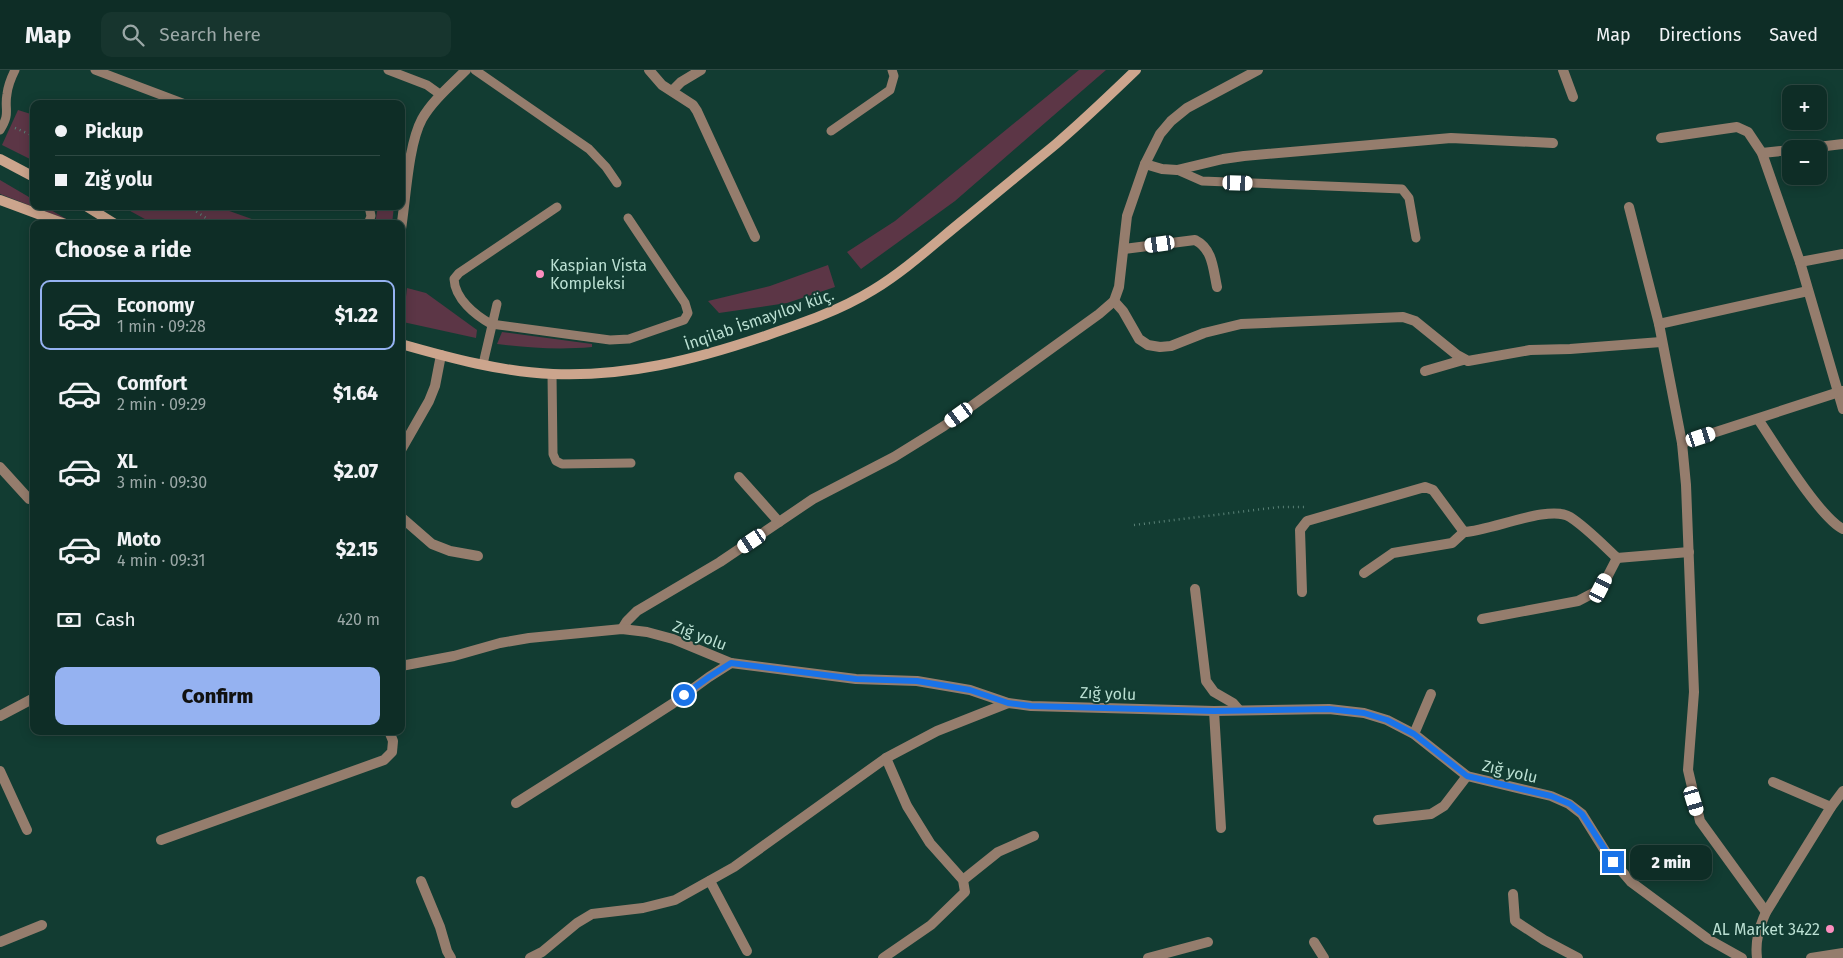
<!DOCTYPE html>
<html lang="en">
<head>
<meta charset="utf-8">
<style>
	:root { --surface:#0e2d26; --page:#17352e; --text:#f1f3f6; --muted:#9ba8a7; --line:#2e4943; --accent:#95b2f1 }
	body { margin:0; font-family:"Fira Sans",sans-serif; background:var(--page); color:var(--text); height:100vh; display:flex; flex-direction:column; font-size:19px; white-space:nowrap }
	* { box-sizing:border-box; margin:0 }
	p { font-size:16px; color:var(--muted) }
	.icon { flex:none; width:28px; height:28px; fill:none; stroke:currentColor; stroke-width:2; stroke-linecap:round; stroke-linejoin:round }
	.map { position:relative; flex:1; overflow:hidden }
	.drawer { position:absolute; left:30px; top:150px; width:375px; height:515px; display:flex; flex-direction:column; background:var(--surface); border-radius:10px; box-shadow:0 2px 12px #0003,0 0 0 1px var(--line) }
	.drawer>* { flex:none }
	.guide { position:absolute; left:30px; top:30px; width:375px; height:110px; border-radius:10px; box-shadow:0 2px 12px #0003,0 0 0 1px var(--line); display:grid; align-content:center; height:110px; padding:0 25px; background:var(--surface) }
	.controls { position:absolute; left:1782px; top:15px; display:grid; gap:10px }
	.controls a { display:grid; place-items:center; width:45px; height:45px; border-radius:10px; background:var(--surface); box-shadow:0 2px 12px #0003,0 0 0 1px var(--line); font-size:25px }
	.end { position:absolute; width:22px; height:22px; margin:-11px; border:6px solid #1a73e8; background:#fff; box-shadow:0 0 0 2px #fff }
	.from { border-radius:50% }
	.bubble { position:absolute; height:35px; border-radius:10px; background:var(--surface); box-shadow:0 2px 12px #0003,0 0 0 1px var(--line); font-size:16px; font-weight:800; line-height:35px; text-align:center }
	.car { position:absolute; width:15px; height:30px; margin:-15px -8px; border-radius:6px; box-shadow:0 0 4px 1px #0007; background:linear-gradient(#fff 24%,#345 0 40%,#fff 0 76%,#345 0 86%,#fff 0) }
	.guide b { display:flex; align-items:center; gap:18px; height:48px; font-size:19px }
	.guide b+b { border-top:1px solid var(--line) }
	.guide i { width:12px; height:12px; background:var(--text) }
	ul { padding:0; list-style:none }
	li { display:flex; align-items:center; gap:15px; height:70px; margin:0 10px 8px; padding:0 15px; border:2px solid transparent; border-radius:10px }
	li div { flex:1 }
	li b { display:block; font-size:19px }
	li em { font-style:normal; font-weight:800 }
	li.on { border-color:var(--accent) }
	li>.icon { width:45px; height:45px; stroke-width:1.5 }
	h2 { padding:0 25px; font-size:22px; line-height:60px }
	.pay { display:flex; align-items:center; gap:12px; height:55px; padding:0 25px; font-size:19px }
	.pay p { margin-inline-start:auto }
	.action { display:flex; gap:10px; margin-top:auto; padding:10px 25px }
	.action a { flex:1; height:58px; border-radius:10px; background:var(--accent); color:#111; font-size:20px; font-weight:800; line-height:58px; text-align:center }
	header { display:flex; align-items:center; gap:30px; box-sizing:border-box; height:70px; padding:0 25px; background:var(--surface); border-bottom:1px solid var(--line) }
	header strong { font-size:24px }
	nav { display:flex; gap:28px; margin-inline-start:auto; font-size:18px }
	.search { width:350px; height:45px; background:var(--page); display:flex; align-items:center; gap:12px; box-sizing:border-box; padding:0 18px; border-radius:10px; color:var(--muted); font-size:19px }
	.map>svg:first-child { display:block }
	.green { fill:#5c3646 }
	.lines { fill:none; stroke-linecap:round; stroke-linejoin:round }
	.path { stroke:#598176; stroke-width:2.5; stroke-dasharray:1 4; stroke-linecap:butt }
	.service { stroke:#957d6d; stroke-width:9 }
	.minor { stroke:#957d6d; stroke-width:10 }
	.secondary { stroke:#cca58d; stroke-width:10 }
	.route { stroke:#1a73e8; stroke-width:6 }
	.poi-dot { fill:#fd8ebf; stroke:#123c32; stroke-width:2 }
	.labels { text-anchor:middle; stroke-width:4; stroke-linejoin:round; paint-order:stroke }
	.poi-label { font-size:16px; fill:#badfd2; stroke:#123c32; text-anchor:start }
	.street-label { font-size:16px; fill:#badfd2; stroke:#123c32 }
</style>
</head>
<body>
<header>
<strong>Map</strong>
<div class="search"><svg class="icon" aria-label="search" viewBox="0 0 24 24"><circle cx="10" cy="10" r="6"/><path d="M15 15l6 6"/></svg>Search here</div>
<nav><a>Map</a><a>Directions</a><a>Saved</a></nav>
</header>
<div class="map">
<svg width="1843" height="888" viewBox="0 0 1843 888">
	<rect width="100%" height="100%" fill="#123c32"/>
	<g class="green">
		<path d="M1079,0H1106L955,131L861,199L847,182L895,151Z"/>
		<path d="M18,40L34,45V91L2,75Z"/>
		<path d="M0,110L34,130V136H44L68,150L0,124Z"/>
		<path d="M121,136H221V138L266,154H154Z"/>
		<path d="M378,136H394L392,154H375Z"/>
		<path d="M828,195L835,217L787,233L719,243L708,231L770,216Z"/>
		<path d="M407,218L426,223L477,260L476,268L403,252Z"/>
		<path d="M502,262L592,274V277C560,280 529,278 497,274Z"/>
	</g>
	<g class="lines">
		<g class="path">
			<path d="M15,58L34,66"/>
			<path d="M188,136L215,154"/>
			<path d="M1134,455L1279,437H1306"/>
		</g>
		<g class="service">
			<path d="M95,0L185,34"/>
			<path d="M388,0L427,15L441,25"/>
			<path d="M475,0L589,79L606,97L617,113"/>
			<path d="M0,60C11,43 4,40 7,24C8,15 11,8 15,0"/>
			<path d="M831,61L890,20L894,6L892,0"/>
			<path d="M1177,100L1202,111L1402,119L1409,128L1416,168"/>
			<path d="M557,137L459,203L454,209C455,229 475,245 491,254L610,270L629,269L684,250L688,243L685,233L628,148"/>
			<path d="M368,154L371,146L369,136"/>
			<path d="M483,294L497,234"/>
			<path d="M552,304L553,384L556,391L562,394L631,393"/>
		</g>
		<g class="minor">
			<path d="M649,0L662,15L693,35L697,41L755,167"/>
			<path d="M1563,0L1573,27"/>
			<path d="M672,21L681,12L701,0"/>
			<path d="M1661,68L1737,57L1748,62L1762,83L1800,192L1843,339"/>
			<path d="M1801,79L1843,74"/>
			<path d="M1762,83L1791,80"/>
			<path d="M1145,94L1162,99L1177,100L1223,89L1244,86L1451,68L1553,73"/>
			<path d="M1629,137L1659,254L1682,373L1686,415L1694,622L1688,700L1700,751L1766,842"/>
			<path d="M401,159C406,128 408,75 422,49C432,31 451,15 466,0"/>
			<path d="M1124,179L1195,170C1213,179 1213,199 1217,217"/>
			<path d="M1800,192L1843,184"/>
			<path d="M1114,231L1123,241L1139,269L1148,275L1160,277L1171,276L1204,263L1241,254L1403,247L1415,251L1457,285L1468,291L1530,280L1570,279L1661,272"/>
			<path d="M1659,254L1808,221"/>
			<path d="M1425,301L1463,290"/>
			<path d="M1758,349C1774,373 1820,448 1843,459"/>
			<path d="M1682,373L1842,321"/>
			<path d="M401,380L429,331L435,316L441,285"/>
			<path d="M0,397L29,429"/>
			<path d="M739,407L779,452"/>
			<path d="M401,447L432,474L450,481L478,486"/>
			<path d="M1364,503L1393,483L1452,473L1464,462"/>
			<path d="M1195,519L1206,611L1214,622L1233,633L1239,640"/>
			<path d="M1302,522L1300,460L1307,451L1425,417L1433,420L1464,462C1491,461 1549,434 1570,447C1587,458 1602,474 1617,488L1689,482"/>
			<path d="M1482,549L1578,531L1601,519L1617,488"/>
			<path d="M622,559L627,551L637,541L720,492L813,429L894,387L944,356L1099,244L1114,231L1119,217L1127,146L1145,94L1160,64L1171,51L1187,38L1258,0"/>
			<path d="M401,596L454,586L500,573L529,568L622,559L647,562L673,569L731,593L856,609L917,611L970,620L1008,633L1031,636L1214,641L1329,639L1364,643L1387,650L1414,664L1467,706L1551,726L1569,734L1582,744L1607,784L1631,812L1708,869L1742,888"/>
			<path d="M1214,641L1221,758"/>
			<path d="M0,646L34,628"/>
			<path d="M1414,664L1431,624"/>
			<path d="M0,701L27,760"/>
			<path d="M1773,712L1831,737"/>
			<path d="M516,733L633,659L672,634L709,607L731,593"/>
			<path d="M1378,750L1431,744L1444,736L1467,706"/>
			<path d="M161,770L384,690L392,682L393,671L389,661"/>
			<path d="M963,810L998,782L1034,766"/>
			<path d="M421,811L440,857L447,881L451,888"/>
			<path d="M710,811L747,881"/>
			<path d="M1513,824L1515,851L1544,870L1578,888"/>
			<path d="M0,872L42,855"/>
			<path d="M1314,872L1324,888"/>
			<path d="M530,888L542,882L577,853L592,844L643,838L675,830L734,797L886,688L937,661L1008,633"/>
			<path d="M883,888L931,855L965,822L963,810L930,773L907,736L886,688"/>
			<path d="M1148,888L1208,872"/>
			<path d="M1757,888C1755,871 1759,858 1766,842L1831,737L1843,721"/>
			<path d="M1811,888L1843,883"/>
		</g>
		<g class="secondary">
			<path d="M0,89L34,107"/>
			<path d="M0,130L65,154"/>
			<path d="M86,136L115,154"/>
			<path d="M401,274C450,288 502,302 553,304C625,307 694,290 762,267C800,254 839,241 873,220C906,200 936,172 966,148C996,123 1026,99 1056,74C1084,50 1110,25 1136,0"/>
		</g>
	</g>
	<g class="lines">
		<path class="route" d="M684,625L709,607L731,593L856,609L917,611L970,620L1008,633L1031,636L1214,641L1329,639L1364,643L1387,650L1414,664L1467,706L1551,726L1570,734L1582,744L1613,792"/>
	</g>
	<g class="poi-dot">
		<circle cx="540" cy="204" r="5"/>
		<circle cx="1830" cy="859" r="5"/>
	</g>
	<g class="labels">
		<g class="poi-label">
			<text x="550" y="201">Kaspian Vista<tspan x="550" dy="18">Kompleksi</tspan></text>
			<text x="1820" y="865" text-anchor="end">AL Market 3422</text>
		</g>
		<g class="street-label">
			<text transform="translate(759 249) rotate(-19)" y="6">İnqilab İsmayılov küç.</text>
			<text transform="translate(700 565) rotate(21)" y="6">Zığ yolu</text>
			<text transform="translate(1108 623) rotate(2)" y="6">Zığ yolu</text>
			<text transform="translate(1510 701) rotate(13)" y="6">Zığ yolu</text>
		</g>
	</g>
</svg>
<div class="controls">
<a>+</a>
<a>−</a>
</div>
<i class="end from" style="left:684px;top:625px"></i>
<i class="end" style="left:1613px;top:792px"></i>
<div class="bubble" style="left:1630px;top:775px;width:82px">2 min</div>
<i class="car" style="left:1238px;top:113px;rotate:92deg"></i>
<i class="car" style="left:1160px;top:174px;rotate:262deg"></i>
<i class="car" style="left:959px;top:345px;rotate:234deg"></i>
<i class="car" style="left:1701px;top:367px;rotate:72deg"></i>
<i class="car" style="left:752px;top:471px;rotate:236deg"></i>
<i class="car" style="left:1601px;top:518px;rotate:27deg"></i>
<i class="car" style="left:1694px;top:731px;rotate:163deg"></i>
<div class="guide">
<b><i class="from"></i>Pickup</b>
<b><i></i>Zığ yolu</b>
</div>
<section class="drawer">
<h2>Choose a ride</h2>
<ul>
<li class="on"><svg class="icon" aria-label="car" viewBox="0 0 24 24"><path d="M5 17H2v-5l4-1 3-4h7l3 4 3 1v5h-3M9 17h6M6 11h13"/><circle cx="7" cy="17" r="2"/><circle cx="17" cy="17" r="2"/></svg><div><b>Economy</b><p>1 min · 09:28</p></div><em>$1.22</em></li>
<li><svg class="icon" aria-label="car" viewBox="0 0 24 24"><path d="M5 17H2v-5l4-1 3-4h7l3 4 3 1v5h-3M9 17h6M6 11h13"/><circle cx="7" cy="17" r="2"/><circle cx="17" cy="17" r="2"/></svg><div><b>Comfort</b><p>2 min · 09:29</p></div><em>$1.64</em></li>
<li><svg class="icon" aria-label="car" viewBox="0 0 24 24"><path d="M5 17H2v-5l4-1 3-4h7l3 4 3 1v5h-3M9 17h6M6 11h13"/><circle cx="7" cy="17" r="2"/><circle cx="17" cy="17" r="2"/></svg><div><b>XL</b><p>3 min · 09:30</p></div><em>$2.07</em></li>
<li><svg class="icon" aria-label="car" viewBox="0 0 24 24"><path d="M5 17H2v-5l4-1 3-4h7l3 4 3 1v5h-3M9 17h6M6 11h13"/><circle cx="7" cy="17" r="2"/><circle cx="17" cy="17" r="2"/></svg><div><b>Moto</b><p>4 min · 09:31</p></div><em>$2.15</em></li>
</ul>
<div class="pay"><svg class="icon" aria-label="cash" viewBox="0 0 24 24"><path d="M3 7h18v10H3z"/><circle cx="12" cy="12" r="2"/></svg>Cash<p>420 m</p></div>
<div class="action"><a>Confirm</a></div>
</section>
</div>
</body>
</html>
